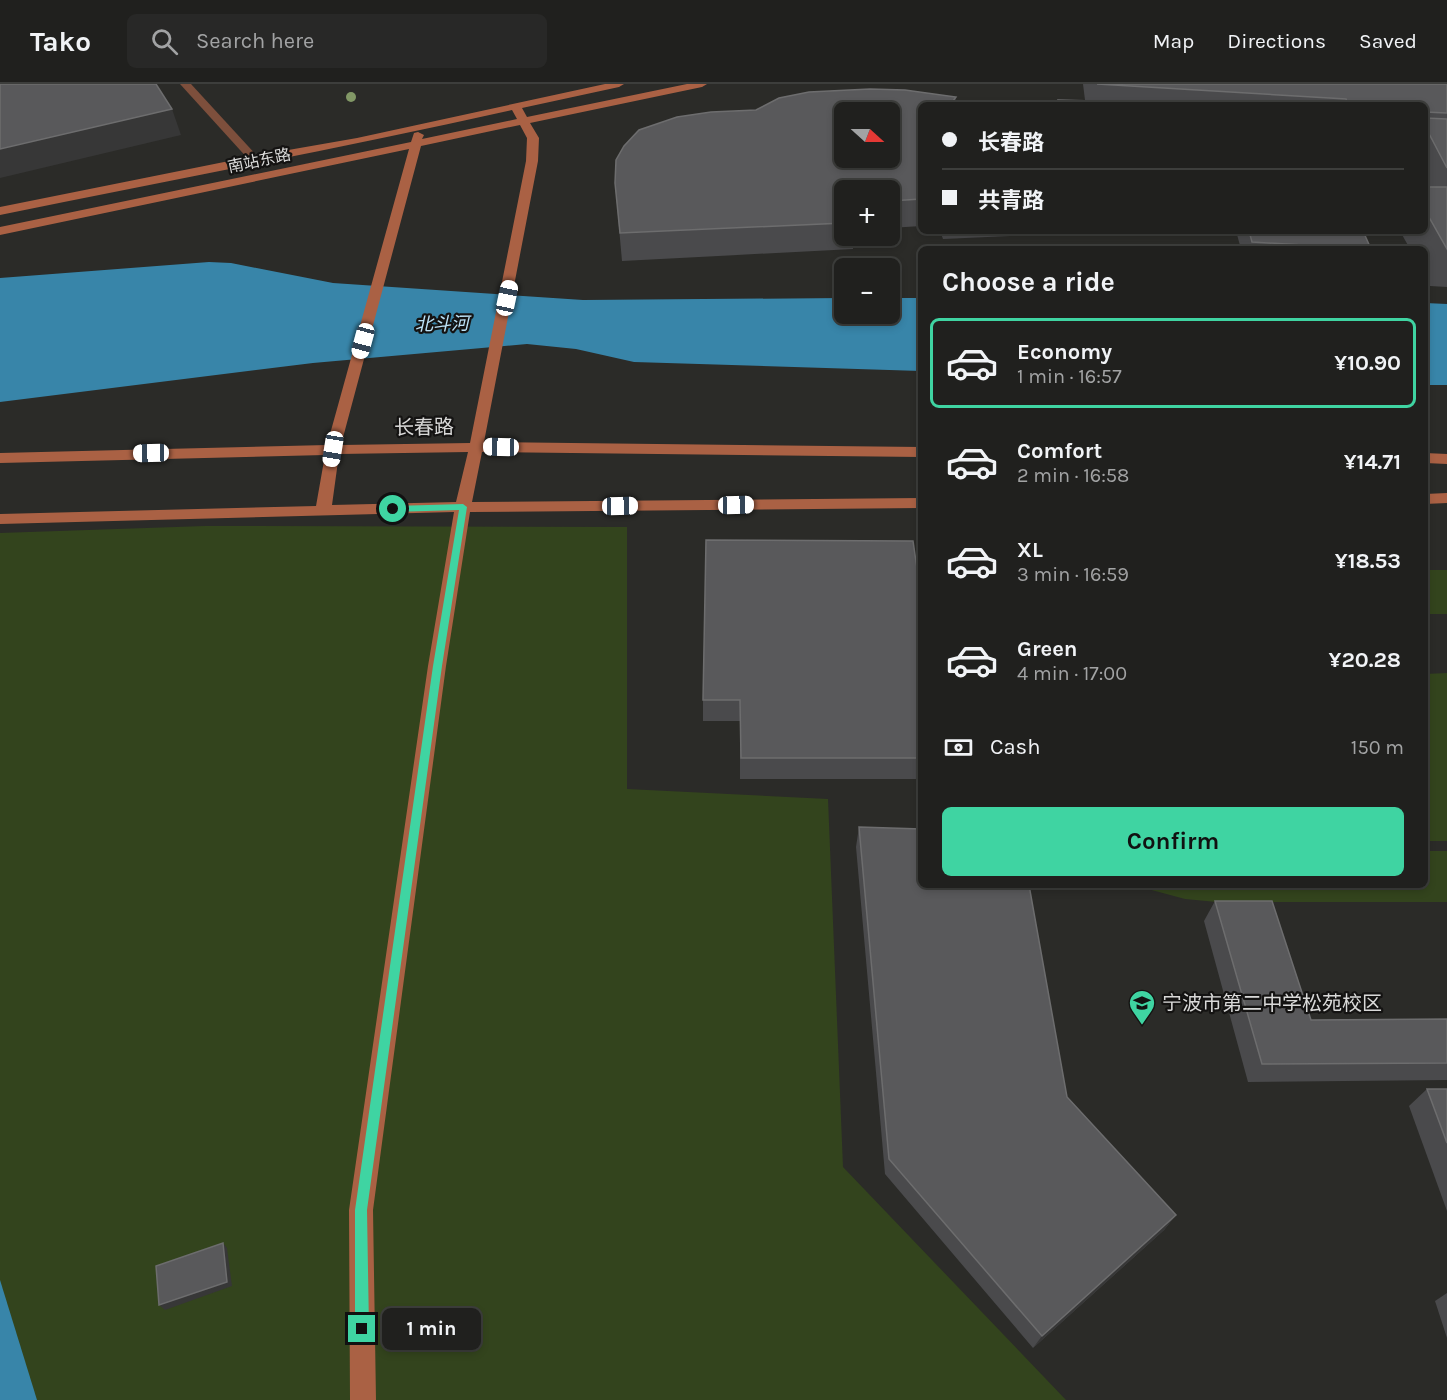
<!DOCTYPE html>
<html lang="en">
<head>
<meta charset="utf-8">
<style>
	:root { --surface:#20201e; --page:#282827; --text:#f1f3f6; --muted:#a2a3a4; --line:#3d3e3c; --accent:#3fd4a2 }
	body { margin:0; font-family:Karla,"Noto Sans SC",sans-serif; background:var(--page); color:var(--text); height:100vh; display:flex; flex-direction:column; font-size:22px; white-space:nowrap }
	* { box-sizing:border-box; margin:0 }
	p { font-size:20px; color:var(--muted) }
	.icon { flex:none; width:33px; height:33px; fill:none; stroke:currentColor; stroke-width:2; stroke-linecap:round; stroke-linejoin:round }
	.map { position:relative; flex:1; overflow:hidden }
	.sheet { position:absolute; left:918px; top:162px; width:510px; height:642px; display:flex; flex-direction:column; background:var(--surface); border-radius:9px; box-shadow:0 3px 9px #0003,0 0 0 2px var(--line) }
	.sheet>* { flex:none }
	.guide { position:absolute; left:918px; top:18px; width:510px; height:132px; border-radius:9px; box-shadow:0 3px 9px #0003,0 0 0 2px var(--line); display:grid; align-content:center; height:132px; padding:0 24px; background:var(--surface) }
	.needle { width:39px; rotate:111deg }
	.fabs { position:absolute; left:834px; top:18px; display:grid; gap:12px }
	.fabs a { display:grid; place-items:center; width:66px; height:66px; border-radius:9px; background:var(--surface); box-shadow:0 3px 9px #0003,0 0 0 2px var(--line); font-size:30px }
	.end { position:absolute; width:27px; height:27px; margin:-14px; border:8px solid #3fd4a2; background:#111; box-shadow:0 0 0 3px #111 }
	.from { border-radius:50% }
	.bubble { position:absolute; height:42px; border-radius:9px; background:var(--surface); box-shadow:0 3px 9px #0003,0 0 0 2px var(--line); font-size:20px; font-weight:700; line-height:42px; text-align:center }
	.car { position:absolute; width:18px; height:36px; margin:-18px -9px; border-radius:8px; box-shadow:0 0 4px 2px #0007; background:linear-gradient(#fff 24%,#345 0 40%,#fff 0 76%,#345 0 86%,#fff 0) }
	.guide b { display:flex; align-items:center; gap:21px; height:57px; font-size:22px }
	.guide b+b { border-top:2px solid var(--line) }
	.guide i { width:15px; height:15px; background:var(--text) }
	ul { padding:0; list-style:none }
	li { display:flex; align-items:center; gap:18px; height:90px; margin:0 12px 9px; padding:0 12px; border:3px solid transparent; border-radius:9px }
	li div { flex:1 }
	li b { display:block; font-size:22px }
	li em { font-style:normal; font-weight:700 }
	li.on { border-color:var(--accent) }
	li>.icon { width:54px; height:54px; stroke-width:1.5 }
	h2 { padding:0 24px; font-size:27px; line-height:72px }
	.pay { display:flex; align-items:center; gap:15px; height:66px; padding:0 24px; font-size:22px }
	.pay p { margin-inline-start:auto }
	.button { display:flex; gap:12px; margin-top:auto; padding:12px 24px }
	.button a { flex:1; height:69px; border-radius:9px; background:var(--accent); color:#111; font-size:24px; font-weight:700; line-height:69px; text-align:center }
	header { display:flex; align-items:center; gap:36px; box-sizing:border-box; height:84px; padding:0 30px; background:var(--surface); border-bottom:2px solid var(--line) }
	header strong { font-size:28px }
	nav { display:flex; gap:33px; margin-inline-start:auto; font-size:21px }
	.search { width:420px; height:54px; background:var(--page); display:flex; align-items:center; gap:15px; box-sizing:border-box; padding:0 21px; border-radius:9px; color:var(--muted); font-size:22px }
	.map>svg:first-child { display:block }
	.green { fill:#33441d }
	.water { fill:#3885a9 }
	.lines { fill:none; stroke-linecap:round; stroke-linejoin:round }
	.street { fill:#7d4f3c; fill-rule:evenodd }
	.secondary { fill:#aa6144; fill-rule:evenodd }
	.tree { fill:#829866 }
	.wall { fill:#4a4a4c }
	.shaded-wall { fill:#373737 }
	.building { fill:#59595b; stroke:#6d6d6e; stroke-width:1.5; fill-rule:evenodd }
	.route { fill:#3fd4a2 }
	.labels { text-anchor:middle; stroke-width:4.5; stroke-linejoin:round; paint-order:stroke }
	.far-street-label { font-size:16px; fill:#d9d9d8; stroke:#141312 }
	.far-water-label { font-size:18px; font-style:italic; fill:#bde3f8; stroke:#141312 }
	.street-label { font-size:20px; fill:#d9d9d8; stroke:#141312 }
	.poi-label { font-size:20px; fill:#d9d9d8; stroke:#141312; text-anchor:start }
</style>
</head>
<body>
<header>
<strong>Tako</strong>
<div class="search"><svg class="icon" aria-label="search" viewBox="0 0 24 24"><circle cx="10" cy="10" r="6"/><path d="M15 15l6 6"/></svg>Search here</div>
<nav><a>Map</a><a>Directions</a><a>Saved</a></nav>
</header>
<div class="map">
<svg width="1447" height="1316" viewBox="0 0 1447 1316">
	<rect width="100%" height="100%" fill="#2b2b28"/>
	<g class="green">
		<path d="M205,442L627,443V705L828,715L843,1083L1066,1316H0V449Z"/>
		<rect x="1425" y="486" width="22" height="44"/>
		<path d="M1447,589V757H1425V590Z"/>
		<path d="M1425,767H1447V818H1217L1185,815L1133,801H1425Z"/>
	</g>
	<g class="water">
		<path d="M209,178L231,179L333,199L583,216L844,214V230H890V214H921V287L634,278L576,265L527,260L313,279L0,318V194Z"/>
		<path d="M1425,219L1447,220V301H1425Z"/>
		<path d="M0,1196L37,1316H0Z"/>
	</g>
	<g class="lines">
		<path class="street" d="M180,0H191L258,73V77H250Z"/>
		<g class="secondary">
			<path d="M605,0H624L619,3L522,24L527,33L687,0H707L702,3L530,39L539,54L538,77L484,358L921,363V373L482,368L472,418L921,414V424L470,428L446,582L373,1126L376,1316H350L349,1126L428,582L454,428L0,440V430L316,422L325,371L0,379V369L327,361L409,65L0,151V143L411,58L414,49L418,48L424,51L422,55L517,35L512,26C342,64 171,96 0,131V123L254,72L357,54ZM520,41L527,54L526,77L470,359L341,361L421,62ZM468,368L456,418L332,421L339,370Z"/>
			<path d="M1425,369L1447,370V380L1425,379Z"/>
			<path d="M1447,409V419L1425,420V410Z"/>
		</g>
	</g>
	<circle class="tree" cx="351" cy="13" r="5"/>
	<g class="wall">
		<path d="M1083,0H1447V203L1430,202L1425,193V165H1410L1400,147H1425V21H1057L1058,16H1085Z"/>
		<path d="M956,13L955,21H921V142L890,144V106H844V152H854L853,165L622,177L615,99L756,26Z"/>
		<path d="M940,147H1011L1010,152L943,155Z"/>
		<path d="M1027,147H1085V149L1029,152Z"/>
		<path d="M1236,147H1363L1371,165H1241Z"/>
		<path d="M921,512V695H740V637H703V616Z"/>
		<path d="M859,743L1067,1013L1176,1131L1164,1146L1033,1264L885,1090L856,763Z"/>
		<path d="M1215,817L1311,936L1447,935V996L1248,998L1204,837Z"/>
		<path d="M1427,1005H1447V1127L1409,1022Z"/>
		<path d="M1447,1209V1254L1435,1217Z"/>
	</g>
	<g class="shaded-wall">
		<path d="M956,13L955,21H950Z"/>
		<path d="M172,25L181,51L0,94V65Z"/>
		<path d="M1176,1131L1164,1146L1033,1264L1042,1252Z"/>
		<path d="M223,1159L227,1164L232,1202L165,1226L159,1221Z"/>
	</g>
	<g class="building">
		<path d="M0,0H156L172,25L0,65Z"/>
		<path d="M1097,0H1447V29L1425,28V21H1348L1346,15Z"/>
		<path d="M870,5L905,6L956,13L950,21H921V115L890,117V106H844V139L620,149L615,99L616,76L624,62L639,46L677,33L711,28L756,26L779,14L809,8ZM844,28H890V74H844Z"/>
		<path d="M1058,16L1199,20V21H1059Z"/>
		<path d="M1425,34L1447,35V84L1425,42Z"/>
		<path d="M1425,103H1447V165L1425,126Z"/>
		<path d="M1249,147H1363L1371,165L1252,158Z"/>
		<path d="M706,456L913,457L921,512V674H741L740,616H703Z"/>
		<path d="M859,743L921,745V801H1029L1067,1013L1176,1131L1042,1252L889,1075Z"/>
		<path d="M1215,817H1272L1311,936L1447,935V979L1262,980Z"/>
		<path d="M1427,1005H1447V1059Z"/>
		<path d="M223,1159L227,1198L159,1221L156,1182Z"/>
	</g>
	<path class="route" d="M463,420L467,423L442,582L367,1126L369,1245L367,1250L362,1252L357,1250L355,1245V1126L433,582L459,426L393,428L389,425L393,422Z"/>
	<defs>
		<g id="school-pin" transform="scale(1.35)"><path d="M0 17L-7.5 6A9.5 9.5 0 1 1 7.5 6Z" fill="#3fd4a2" stroke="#141312"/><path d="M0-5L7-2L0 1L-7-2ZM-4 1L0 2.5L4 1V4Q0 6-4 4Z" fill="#111"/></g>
	</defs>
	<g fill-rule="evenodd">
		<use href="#school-pin" x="1142" y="919"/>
	</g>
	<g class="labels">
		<g class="far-street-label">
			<text transform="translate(259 76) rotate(-12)" y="6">南站东路</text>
		</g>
		<g class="far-water-label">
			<text transform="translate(442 240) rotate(-1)" y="6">北斗河</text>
		</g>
		<g class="street-label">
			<text transform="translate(424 343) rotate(-1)" y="7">长春路</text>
		</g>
		<g class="poi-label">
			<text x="1162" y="926">宁波市第二中学松苑校区</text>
		</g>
	</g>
</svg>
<div class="fabs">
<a><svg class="needle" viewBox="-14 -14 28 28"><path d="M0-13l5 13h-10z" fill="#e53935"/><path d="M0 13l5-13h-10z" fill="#a2a3a4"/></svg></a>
<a>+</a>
<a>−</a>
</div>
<i class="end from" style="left:393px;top:425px"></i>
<i class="end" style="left:362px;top:1245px"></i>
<div class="bubble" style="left:382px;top:1224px;width:99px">1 min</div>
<i class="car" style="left:507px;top:214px;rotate:12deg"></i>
<i class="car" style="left:363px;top:257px;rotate:195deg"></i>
<i class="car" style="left:501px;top:363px;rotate:271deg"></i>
<i class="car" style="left:333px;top:365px;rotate:189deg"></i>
<i class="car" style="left:151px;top:369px;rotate:269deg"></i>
<i class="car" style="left:736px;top:421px;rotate:89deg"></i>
<i class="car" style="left:620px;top:422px;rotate:89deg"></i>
<div class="guide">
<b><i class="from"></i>长春路</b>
<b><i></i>共青路</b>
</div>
<section class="sheet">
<h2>Choose a ride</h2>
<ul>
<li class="on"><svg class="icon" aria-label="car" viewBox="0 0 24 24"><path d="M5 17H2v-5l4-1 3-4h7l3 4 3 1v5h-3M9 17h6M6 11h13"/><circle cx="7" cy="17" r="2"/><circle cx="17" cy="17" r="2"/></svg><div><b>Economy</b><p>1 min · 16:57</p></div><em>¥10.90</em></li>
<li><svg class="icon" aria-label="car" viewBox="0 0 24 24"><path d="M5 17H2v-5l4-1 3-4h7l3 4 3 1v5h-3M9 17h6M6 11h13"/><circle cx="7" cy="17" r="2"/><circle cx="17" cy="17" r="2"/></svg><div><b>Comfort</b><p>2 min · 16:58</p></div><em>¥14.71</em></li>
<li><svg class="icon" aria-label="car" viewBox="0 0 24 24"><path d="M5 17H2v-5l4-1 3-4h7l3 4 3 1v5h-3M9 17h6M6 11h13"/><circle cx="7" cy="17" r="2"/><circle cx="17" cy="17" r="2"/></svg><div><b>XL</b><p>3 min · 16:59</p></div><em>¥18.53</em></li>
<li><svg class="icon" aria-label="car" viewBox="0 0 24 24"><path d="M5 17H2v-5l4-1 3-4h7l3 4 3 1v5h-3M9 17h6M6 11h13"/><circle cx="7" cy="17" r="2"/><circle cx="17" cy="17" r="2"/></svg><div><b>Green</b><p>4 min · 17:00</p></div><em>¥20.28</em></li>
</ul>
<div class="pay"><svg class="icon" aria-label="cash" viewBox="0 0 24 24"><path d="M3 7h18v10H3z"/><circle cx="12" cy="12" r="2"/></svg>Cash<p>150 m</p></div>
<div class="button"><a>Confirm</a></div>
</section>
</div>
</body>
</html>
